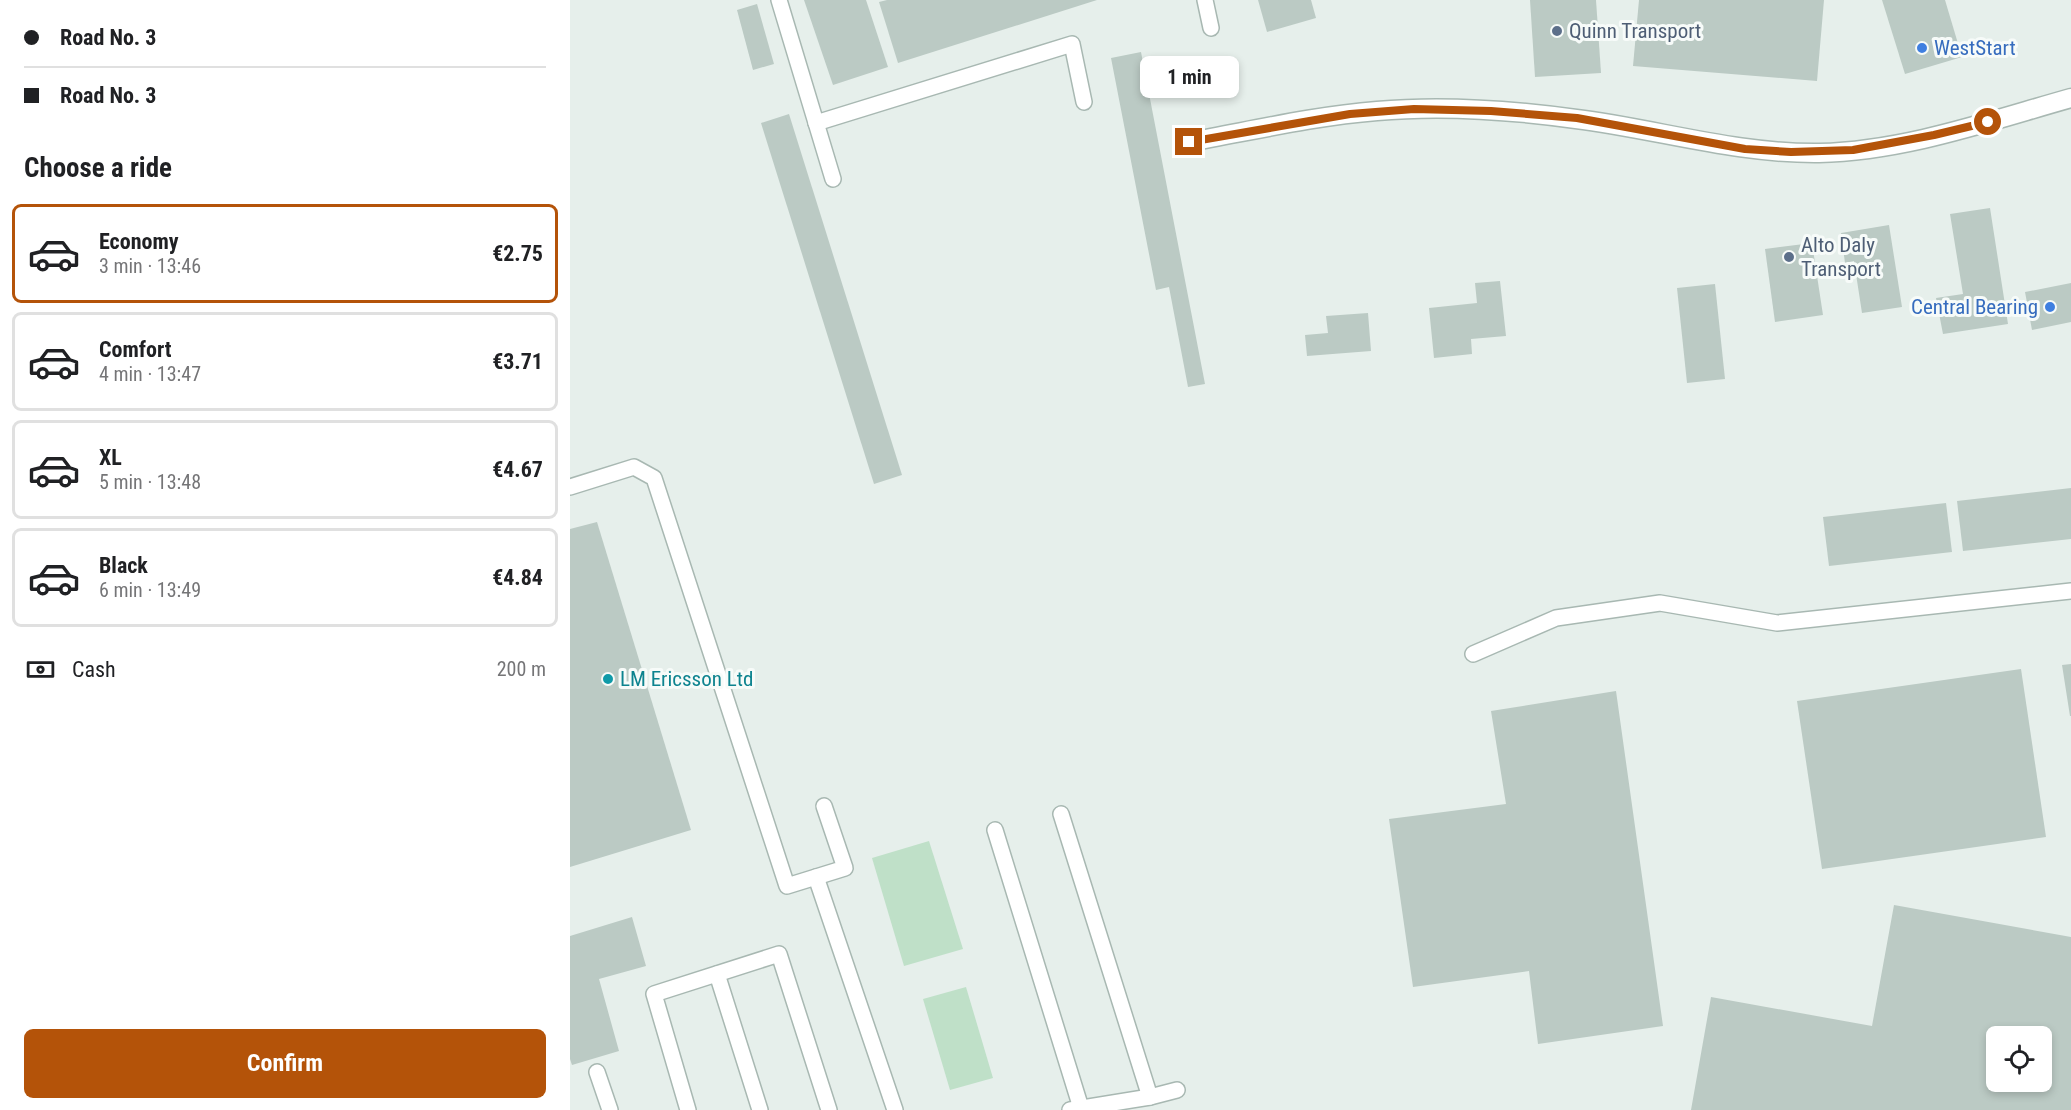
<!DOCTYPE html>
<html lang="en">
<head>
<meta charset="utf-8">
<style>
	:root { --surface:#fff; --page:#f6f6f6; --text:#202124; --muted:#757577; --line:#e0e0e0; --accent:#b45309 }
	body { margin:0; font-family:"Roboto Condensed",sans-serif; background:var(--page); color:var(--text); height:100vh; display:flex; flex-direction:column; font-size:22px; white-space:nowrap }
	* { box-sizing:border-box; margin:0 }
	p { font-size:20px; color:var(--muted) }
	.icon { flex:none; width:33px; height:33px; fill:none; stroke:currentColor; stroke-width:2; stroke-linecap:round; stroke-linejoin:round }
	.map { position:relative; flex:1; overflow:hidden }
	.panel { display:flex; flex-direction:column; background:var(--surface); width:570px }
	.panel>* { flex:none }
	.banner { display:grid; align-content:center; height:132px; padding:0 24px; background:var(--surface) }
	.fabs { position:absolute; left:1416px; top:1026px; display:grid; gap:12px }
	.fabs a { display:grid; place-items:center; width:66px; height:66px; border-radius:9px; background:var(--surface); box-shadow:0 3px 9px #0003; font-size:30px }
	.end { position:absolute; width:27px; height:27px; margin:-14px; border:8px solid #b45309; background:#fff; box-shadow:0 0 0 3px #fff }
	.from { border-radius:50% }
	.bubble { position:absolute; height:42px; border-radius:9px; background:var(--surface); box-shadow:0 3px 9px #0003; font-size:20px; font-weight:700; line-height:42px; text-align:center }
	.banner b { display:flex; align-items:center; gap:21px; height:57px; font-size:22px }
	.banner b+b { border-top:2px solid var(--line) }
	.banner i { width:15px; height:15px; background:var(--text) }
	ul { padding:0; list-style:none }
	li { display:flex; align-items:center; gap:18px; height:99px; margin:0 12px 9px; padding:0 12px; border:3px solid var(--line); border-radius:9px }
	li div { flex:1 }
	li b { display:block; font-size:22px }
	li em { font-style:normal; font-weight:700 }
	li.current { border-color:var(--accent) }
	li>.icon { width:54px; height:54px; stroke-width:1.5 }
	h2 { padding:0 24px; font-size:27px; line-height:72px }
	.pay { display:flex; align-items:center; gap:15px; height:66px; padding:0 24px; font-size:22px }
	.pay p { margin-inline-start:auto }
	.action { display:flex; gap:12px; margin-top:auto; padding:12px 24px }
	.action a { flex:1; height:69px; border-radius:9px; background:var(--accent); color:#fff; font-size:24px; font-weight:700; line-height:69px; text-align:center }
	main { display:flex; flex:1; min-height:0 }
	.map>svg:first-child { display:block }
	.green { fill:#bfe0c8 }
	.building { fill:#bbcac4; fill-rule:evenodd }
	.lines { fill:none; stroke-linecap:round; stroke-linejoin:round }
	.service-casing { stroke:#a8b8b2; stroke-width:18 }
	.minor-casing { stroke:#a8b8b2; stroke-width:21 }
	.service { stroke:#fff; stroke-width:15 }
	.minor { stroke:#fff; stroke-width:18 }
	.route { stroke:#b45309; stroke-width:8 }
	.service-dot { fill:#5c6f8a; stroke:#f7fbf9; stroke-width:2 }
	.shop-dot { fill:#3f7fe0; stroke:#f7fbf9; stroke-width:2 }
	.culture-dot { fill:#0f9aa8; stroke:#f7fbf9; stroke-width:2 }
	.labels { text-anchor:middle; stroke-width:6; stroke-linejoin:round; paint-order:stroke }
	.service-label { font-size:21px; fill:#4e5e75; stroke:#f7fbf9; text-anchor:start }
	.shop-label { font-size:21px; fill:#366cbe; stroke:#f7fbf9; text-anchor:start }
	.culture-label { font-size:21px; fill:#0d838f; stroke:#f7fbf9; text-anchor:start }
</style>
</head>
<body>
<main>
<section class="panel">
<div class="banner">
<b><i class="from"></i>Road No. 3</b>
<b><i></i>Road No. 3</b>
</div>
<h2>Choose a ride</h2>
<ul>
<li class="current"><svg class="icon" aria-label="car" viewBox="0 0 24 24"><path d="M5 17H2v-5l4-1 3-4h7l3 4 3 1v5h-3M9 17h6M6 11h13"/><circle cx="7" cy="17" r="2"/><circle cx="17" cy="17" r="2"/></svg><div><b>Economy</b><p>3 min · 13:46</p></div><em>€2.75</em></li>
<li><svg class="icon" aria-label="car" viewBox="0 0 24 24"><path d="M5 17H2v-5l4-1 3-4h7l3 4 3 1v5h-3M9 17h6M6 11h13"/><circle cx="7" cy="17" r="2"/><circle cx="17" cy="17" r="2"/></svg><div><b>Comfort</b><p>4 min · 13:47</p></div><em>€3.71</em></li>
<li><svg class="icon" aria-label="car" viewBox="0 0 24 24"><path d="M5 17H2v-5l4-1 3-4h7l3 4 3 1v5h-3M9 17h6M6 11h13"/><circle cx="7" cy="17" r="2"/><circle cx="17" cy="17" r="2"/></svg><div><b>XL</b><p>5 min · 13:48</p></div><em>€4.67</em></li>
<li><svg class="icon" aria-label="car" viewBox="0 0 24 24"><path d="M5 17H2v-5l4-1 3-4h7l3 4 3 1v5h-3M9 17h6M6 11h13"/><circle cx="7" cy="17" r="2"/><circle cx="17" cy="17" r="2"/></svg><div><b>Black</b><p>6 min · 13:49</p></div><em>€4.84</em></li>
</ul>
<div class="pay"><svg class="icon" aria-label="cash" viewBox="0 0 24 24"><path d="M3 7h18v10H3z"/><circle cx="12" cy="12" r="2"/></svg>Cash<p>200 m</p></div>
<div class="action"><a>Confirm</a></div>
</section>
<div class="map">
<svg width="1501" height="1110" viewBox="0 0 1501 1110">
	<rect width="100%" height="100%" fill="#e6efeb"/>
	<g class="green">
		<path d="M359,841L393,949L334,966L302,858Z"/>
		<path d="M396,987L423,1078L380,1090L353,999Z"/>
	</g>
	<g class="building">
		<path d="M234,0H296L318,67L263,85Z"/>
		<path d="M317,0H527L328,63L309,2Z"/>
		<path d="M688,0H741L746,18L697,32Z"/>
		<path d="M960,0H1026L1031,73L965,77Z"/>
		<path d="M1069,0H1254L1247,81L1063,66Z"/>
		<path d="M1312,0H1375L1392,57L1335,74Z"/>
		<path d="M187,4L204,64L183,70L167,10Z"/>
		<path d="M571,52L635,384L618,387L599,287L586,290L541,58Z"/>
		<path d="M219,114L332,475L304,484L191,123Z"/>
		<path d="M1420,208L1438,324L1373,334L1366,298L1393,294L1380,214Z"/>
		<path d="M1319,225L1332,307L1292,313L1284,261L1275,263L1271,233Z"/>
		<path d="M1242,243L1253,315L1205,322L1195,249Z"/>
		<path d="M930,281L936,336L901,339L902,354L864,358L859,308L907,303L905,283Z"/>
		<path d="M1501,283V322L1462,330L1455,292Z"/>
		<path d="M1145,284L1155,379L1117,383L1107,288Z"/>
		<path d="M798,313L801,351L737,356L735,335L758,333L756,316Z"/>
		<path d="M1501,488V539L1393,551L1387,501Z"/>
		<path d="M1376,503L1382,552L1259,566L1253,517Z"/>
		<path d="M27,522L121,830L0,867V529Z"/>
		<path d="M1501,664V716H1500L1492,665Z"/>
		<path d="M1451,669L1476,837L1252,869L1227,701Z"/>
		<path d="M1046,691L1093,1026L968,1044L959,971L843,987L819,819L936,804L921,711Z"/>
		<path d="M1324,905L1501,937V1110H1121L1141,997L1302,1026ZM1426,1036H1472V1082H1426Z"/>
		<path d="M62,917L76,966L29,979L49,1051L2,1065L0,1059V936Z"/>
	</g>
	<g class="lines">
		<g class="service-casing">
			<g id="service">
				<path d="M209,0L263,179"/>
				<path d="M635,0L641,28"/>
				<path d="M246,123L502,44L514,102"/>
				<path d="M0,487L64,467L84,478L217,886L246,877L325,1110"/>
				<path d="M903,654L986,618L1090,603L1207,623L1501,591"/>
				<path d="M491,814L580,1097"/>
				<path d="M425,830L511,1108"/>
				<path d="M246,877L275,868L254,806"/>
				<path d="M147,974L190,1110"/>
				<path d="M27,1072L40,1110"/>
				<path d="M118,1110L84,994L209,954L259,1110"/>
				<path d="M500,1110L580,1097L607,1090"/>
			</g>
		</g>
		<g class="minor-casing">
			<path id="minor" d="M619,142C681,131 744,116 807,111C872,105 941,110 1006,119C1087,129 1166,154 1249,153C1335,151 1419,121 1501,98"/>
		</g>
		<use href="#service" class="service"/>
		<use href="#minor" class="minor"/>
	</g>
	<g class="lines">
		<path class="route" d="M619,142L780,114L844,109L921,111L1007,118L1175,149L1221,152L1283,150L1364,135L1418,122"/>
	</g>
	<g class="service-dot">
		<circle cx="987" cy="31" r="6"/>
		<circle cx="1219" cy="257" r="6"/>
	</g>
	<g class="shop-dot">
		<circle cx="1352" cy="48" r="6"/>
		<circle cx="1480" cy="307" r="6"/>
	</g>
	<circle class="culture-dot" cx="38" cy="679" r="6"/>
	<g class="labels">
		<g class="service-label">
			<text x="999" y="38">Quinn Transport</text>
			<text x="1231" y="252">Alto Daly<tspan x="1231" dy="24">Transport</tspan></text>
		</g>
		<g class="shop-label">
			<text x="1364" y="55">WestStart</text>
			<text x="1468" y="314" text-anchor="end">Central Bearing</text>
		</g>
		<g class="culture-label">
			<text x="50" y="686">LM Ericsson Ltd</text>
		</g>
	</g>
</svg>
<div class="fabs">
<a><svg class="icon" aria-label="locate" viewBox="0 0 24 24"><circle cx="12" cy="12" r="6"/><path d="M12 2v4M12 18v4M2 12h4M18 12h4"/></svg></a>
</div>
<i class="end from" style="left:1418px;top:122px"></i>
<i class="end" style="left:619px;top:142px"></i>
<div class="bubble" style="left:570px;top:56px;width:99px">1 min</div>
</div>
</main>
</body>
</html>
